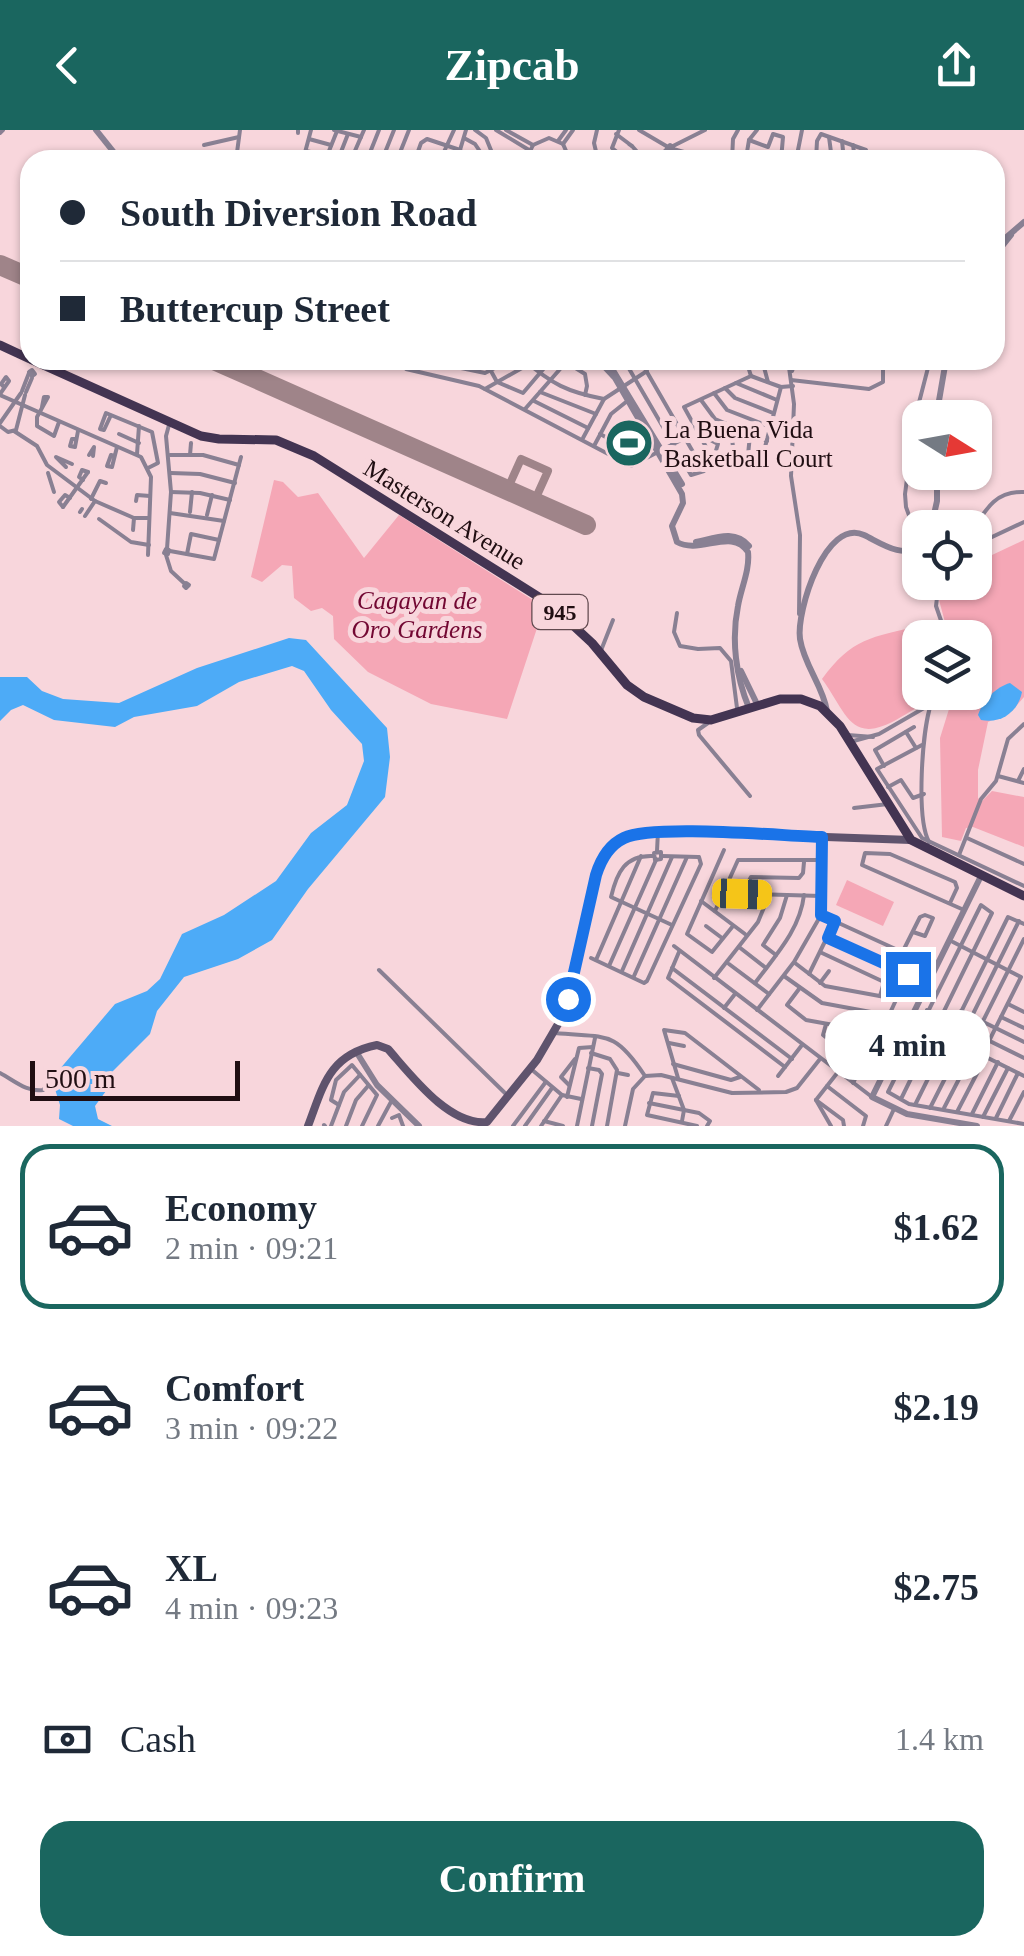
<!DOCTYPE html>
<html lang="en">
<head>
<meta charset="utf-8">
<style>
	:root { --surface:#fff; --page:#f2f2f3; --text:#1f2937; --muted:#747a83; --line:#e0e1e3; --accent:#1a665f }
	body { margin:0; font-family:Georgia,serif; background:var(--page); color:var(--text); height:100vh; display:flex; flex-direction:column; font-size:38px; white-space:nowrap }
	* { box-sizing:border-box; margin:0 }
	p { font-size:32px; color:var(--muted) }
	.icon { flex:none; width:55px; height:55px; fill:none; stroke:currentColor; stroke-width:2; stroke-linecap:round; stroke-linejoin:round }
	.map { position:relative; height:996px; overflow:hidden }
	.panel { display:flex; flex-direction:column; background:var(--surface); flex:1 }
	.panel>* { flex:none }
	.guide { position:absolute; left:20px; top:20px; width:985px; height:220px; border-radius:30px; box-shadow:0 2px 8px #0004; display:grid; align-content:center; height:220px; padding:0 40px; background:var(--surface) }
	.needle { width:65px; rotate:101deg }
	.buttons { position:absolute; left:902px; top:270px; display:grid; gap:20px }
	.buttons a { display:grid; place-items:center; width:90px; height:90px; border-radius:20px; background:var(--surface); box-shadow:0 2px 8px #0004; font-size:50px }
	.scale { position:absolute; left:30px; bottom:25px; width:210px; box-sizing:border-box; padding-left:10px; border:5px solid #200e12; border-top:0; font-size:28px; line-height:35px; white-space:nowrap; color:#200e12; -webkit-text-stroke:8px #f8d6dc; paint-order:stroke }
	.end { position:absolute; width:45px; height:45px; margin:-22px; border:12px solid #1a73e8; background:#fff; box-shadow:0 0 0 5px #fff }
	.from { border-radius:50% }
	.bubble { position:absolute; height:70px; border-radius:30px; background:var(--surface); box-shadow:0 2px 8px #0004; font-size:32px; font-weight:700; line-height:70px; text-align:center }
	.car { position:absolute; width:30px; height:60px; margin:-30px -15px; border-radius:12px; box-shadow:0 0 8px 2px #0007; background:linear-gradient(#f5c518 24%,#345 0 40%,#f5c518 0 76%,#345 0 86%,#f5c518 0) }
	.guide b { display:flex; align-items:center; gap:35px; height:95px; font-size:38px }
	.guide b+b { border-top:2px solid var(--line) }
	.guide i { width:25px; height:25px; background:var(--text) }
	ul { padding:18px 0 0; list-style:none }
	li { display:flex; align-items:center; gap:30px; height:165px; margin:0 20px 15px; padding:0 20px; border:5px solid transparent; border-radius:30px }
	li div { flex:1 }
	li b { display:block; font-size:38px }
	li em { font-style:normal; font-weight:700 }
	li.selected { border-color:var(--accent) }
	li>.icon { width:90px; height:90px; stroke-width:1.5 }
	.pay { display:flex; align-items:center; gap:25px; height:110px; padding:0 40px; font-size:38px }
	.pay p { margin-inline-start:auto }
	.action { display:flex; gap:20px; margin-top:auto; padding:20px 40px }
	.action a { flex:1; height:115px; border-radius:30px; background:var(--accent); color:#fff; font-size:40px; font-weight:700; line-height:115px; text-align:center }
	header { display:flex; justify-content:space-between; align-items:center; height:130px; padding:0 40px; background:var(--accent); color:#fff; font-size:45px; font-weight:700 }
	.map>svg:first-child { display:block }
	.green { fill:#f5a7b6 }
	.water { fill:#4dabf7 }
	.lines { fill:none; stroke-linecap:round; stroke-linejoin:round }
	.taxiway { stroke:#9f8489; stroke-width:8 }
	.runway { stroke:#9f8489; stroke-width:20 }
	.minor { stroke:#898093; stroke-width:4 }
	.tertiary { stroke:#898093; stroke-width:6 }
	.secondary { stroke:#5f536d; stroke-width:8 }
	.primary { stroke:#433452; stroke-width:9 }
	.route { stroke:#1a73e8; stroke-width:12 }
	.labels { text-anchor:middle; stroke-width:10; stroke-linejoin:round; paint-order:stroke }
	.shield { fill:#f8d6dc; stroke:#614a4f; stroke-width:2.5 }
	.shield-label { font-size:22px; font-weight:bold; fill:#200e12 }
	.poi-label { font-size:25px; fill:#200e12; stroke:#f8d6dc; text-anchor:start }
	.street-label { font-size:25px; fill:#200e12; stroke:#f8d6dc }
	.park-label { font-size:25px; font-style:italic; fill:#720732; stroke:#f8d6dc }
</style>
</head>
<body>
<header><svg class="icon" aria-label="back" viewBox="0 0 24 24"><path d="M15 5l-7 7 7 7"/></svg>Zipcab<svg class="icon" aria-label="share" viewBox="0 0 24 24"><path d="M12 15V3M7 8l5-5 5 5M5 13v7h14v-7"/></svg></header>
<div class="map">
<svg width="1024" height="996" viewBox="0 0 1024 996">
	<rect width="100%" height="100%" fill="#f8d6dc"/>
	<g class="green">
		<path d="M274,350L283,352L298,367L318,363L364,428L399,385L544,477L507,589L431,574L368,542L334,509L333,486L322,478L311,481L294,468L292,436L282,435L262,452L251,447Z"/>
		<path d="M1024,410V567L1012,581L988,592L978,640V668L982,671L992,661L1024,667V717L973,697L966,698L961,711L942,707L940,608L954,563L975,562V508L949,507L939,470V455L975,452V433Z"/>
		<path d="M919,496L937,497L944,507L920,508V562L934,563C925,574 913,580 901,587C851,617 848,585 822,549C852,508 872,507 919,496Z"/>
		<path d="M847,750L894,772L883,796L836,775Z"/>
	</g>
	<g class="water">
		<path d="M289,508L306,510L387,598L390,627L385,667L308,759L272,810L238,829L184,847L157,881L150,904L113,941L106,961L95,976L98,989L112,996H73L59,989L60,975L54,956L59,940L115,874L147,861L160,849L182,804L224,785L276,751L311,703L347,675L364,631L362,614L331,580L304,541L292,536L239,552L197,576L134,587L115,597L54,590L23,575L11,580L0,591V547H27L42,561L63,569L119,573L197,538Z"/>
		<path d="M1010,553L1022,562C1018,582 1001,594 981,590L978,585C983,570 996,557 1010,553Z"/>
	</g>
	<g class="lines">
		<path class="taxiway" d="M507,360L521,329L548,341L534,372"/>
		<g class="runway">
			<path d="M0,135L30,148"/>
			<path d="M214,230L586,395"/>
		</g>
		<g class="minor">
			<path d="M334,0L361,7"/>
			<path d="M475,0L486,8L495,30"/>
			<path d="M496,0L529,20"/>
			<path d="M506,0L533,15"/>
			<path d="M597,0L594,13L598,30"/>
			<path d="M619,0L612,18L627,30"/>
			<path d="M639,0L668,17"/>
			<path d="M757,0L749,10L747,22L763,30"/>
			<path d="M0,3L3,0"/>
			<path d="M298,3V0"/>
			<path d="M616,4L632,16L629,14"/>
			<path d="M829,7L832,30"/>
			<path d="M464,8L475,14L483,26"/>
			<path d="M309,9L331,15"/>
			<path d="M749,10L768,17L773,4L783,7L781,30"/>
			<path d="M558,11L566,0"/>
			<path d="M842,11L844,30"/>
			<path d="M563,14L573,0"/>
			<path d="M204,15L239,7"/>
			<path d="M670,15L673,17L671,21L667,18Z"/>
			<path d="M853,15L855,30"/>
			<path d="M632,16L639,24V30"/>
			<path d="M673,16L705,0"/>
			<path d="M673,19L713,30"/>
			<path d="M460,20L466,0"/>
			<path d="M306,21L338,28"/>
			<path d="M329,21L337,1"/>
			<path d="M339,27L348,4"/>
			<path d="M236,30L240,0"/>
			<path d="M303,30L311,0"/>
			<path d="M351,30L364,0"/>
			<path d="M367,30L379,0"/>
			<path d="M382,30L394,0"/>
			<path d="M397,30L409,0"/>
			<path d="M415,30L421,13L427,9L460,20L469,30"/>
			<path d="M431,30L443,24L454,0"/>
			<path d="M526,30L533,15L549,8L563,14L570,30"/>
			<path d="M656,30L667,19"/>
			<path d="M732,30L733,9L738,0"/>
			<path d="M796,30L802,0"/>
			<path d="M816,30L817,11L821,4L866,20L869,30"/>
			<path d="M400,230L406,239L479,256L631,336L685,308"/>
			<path d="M423,230L485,243L510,230"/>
			<path d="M524,230C552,254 567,262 604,269"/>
			<path d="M624,230L691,345L704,341L640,230"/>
			<path d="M746,230L751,246"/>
			<path d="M762,230L768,252"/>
			<path d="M788,230L794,274L791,346L800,405L799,484"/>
			<path d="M566,232L585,244L587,256L585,265"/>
			<path d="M32,240L35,244L32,246L29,242Z"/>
			<path d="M491,241L497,252L523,263L551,230"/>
			<path d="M792,241L796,230"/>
			<path d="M791,250L869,259L883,252V238"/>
			<path d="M736,253L777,270"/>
			<path d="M725,258L735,268L773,283"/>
			<path d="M485,259L529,234"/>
			<path d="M22,261L29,243"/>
			<path d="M26,262L32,248"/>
			<path d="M540,262L596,284"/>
			<path d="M714,263L727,280L771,297"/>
			<path d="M0,264L9,251L6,247L1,254L3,256"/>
			<path d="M0,265L141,327L151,347L148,425"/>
			<path d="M701,270L715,289L767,311"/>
			<path d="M534,271L588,298"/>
			<path d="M42,277L44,267H48L37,287V296L54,306L59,292"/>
			<path d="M525,279L568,230"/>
			<path d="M111,285L104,300L100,299L106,283L152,302L158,333L148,338"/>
			<path d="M0,293L21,263"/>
			<path d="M0,296L8,302L16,300L25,265"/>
			<path d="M731,297L734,328"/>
			<path d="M14,301L37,316L47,335L95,371L134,388H148"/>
			<path d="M119,304L139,313"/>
			<path d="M600,304L632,321L650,313"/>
			<path d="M699,304L718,314L713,330"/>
			<path d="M583,308L604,269L647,241"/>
			<path d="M75,309H72L70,316L75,317L78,301"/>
			<path d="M594,316L611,284L626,272"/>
			<path d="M137,324L139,296"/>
			<path d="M89,325L94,317L93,326"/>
			<path d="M170,325H203L239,335"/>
			<path d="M190,325L191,313"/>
			<path d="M748,325L750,305"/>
			<path d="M114,326L111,325L107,336L112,337L117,317"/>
			<path d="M716,335L684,277L751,246L781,257"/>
			<path d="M66,337L56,327L72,334"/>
			<path d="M726,339L761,332L781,257L793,256"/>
			<path d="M48,343L54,362"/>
			<path d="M171,343L200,344L235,353"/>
			<path d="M83,350L79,347L82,340L88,342"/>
			<path d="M171,362L200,363L230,370"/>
			<path d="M91,369L100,351L106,353"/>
			<path d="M136,371L137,365L150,366"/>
			<path d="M63,377L88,342"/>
			<path d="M63,377L59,372L65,365L70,368"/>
			<path d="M80,382L82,379"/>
			<path d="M190,382L192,362"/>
			<path d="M170,383L224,391"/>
			<path d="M207,385L212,365"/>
			<path d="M85,386L95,371"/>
			<path d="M99,389L131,412L149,415"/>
			<path d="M974,398C987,377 997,361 1024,362"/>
			<path d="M133,400L134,388"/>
			<path d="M916,415V405L906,377L905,364L915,288L930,230"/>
			<path d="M975,415L1024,392"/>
			<path d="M166,419L169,420L168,424L164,423Z"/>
			<path d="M167,419L171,362L166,306L169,295"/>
			<path d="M170,421L214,429L241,327"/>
			<path d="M187,424L191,404L219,410"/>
			<path d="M166,425L171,441L185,454"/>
			<path d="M939,452L936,476L947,508"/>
			<path d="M186,453L189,455L186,458L184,456Z"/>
			<path d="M677,483L674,502L680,516L698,519L720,518L731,531L737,578"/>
			<path d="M600,523L613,490"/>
			<path d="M708,593L698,600L699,605L750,666"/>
			<path d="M906,602L916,618"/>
			<path d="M848,605L873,607"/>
			<path d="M850,612L879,604L931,574L939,562"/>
			<path d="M922,615L877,639L922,708L1024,756"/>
			<path d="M884,636L875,620L914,597"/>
			<path d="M998,646L1024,653"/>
			<path d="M1018,651L1024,639"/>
			<path d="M888,657L901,650L913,668L924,664"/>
			<path d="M854,678L888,674"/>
			<path d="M967,708L1024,734"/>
			<path d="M929,712C916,688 922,601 931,574"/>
			<path d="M724,720L687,804L712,822L733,796"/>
			<path d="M657,721L658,701"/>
			<path d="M661,722V729L655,730L654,723Z"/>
			<path d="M959,725L981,669L996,651L1008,609L1024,594"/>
			<path d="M653,726C625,725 617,742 611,767L672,795"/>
			<path d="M662,726L698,727"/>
			<path d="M723,763L821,766"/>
			<path d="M742,764L751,747L799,748L803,743L804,732"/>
			<path d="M701,771L745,804"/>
			<path d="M950,773L957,758L955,752L890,724L865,723L862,735L964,780"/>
			<path d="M715,781L738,730H822"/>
			<path d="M821,785L935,837"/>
			<path d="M706,796L722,808"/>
			<path d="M828,808L908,844L890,883"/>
			<path d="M953,812L1021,847L989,911"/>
			<path d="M674,816L872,967"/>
			<path d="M739,817L766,838"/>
			<path d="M903,821L920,787L925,785L933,788L925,806L913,802"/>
			<path d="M679,822L668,848L785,937"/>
			<path d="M822,823L884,852L880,866"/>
			<path d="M776,825L763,815L780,788L787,765"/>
			<path d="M591,828L644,853L647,851L701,734L699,727"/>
			<path d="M596,830L641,726"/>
			<path d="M795,833L825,856L896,869"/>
			<path d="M729,834L769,864"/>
			<path d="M609,836L656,730"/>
			<path d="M672,838L792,929"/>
			<path d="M379,840L508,966"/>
			<path d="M622,841L672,727"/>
			<path d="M809,844L835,791"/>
			<path d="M634,846L687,727"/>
			<path d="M784,846L822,873L887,885L907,893"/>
			<path d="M714,848L758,792L769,765"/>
			<path d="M755,853C775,826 800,800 804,765"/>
			<path d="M820,853L829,841"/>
			<path d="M799,859L787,875L806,890L878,903L899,912"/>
			<path d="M1008,874L1024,882"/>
			<path d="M724,878L735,864"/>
			<path d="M757,880L794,832L821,785L822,710"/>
			<path d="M927,880L1024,928"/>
			<path d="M961,881L1024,912"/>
			<path d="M972,886L1019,791"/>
			<path d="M1001,887L1024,898"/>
			<path d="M983,891L1024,809"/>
			<path d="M826,894L823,905L862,935"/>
			<path d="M555,903C606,908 614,899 645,946"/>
			<path d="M948,908L1024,946"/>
			<path d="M669,913L684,916"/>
			<path d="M591,923L610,929L617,940L607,996"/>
			<path d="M673,934L731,950L740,947"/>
			<path d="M588,938L599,940L602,944L592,996"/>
			<path d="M531,939L562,965L581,969"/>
			<path d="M0,943C15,951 26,962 43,960L55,948"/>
			<path d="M618,943L628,945"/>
			<path d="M778,946L802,915"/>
			<path d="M672,948L684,980L682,991"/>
			<path d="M678,948L664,900L685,903L759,960"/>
			<path d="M853,953L877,904"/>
			<path d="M569,955L561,947L575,929"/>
			<path d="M827,956L866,986L863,996"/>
			<path d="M679,966L653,963L647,985L697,996"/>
			<path d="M567,967L579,918L593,917"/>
			<path d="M901,969L992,783L981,775L888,962L909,974L1024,994"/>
			<path d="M816,970L843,990L844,996"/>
			<path d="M816,970L838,942"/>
			<path d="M816,970L831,996"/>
			<path d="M649,973L699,983L710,991L707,996"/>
			<path d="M339,975L331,970L336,950L352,935L377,965L362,996"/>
			<path d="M915,975L1008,787L1024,794"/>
			<path d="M930,978L962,915"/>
			<path d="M944,978L974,920"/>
			<path d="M957,982L986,926"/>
			<path d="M972,984L998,932"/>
			<path d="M983,987L1008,938"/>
			<path d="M392,988L399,985L403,996"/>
			<path d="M996,988L1018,943"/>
			<path d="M544,991L563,996"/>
			<path d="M1009,991L1024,962"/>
			<path d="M324,995L325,996"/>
			<path d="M331,996L344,962L360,945"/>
			<path d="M346,996L356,970L368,956"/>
			<path d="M378,996L392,970"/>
			<path d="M513,996L545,953"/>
			<path d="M525,996L552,958"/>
			<path d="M541,996L562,965"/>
			<path d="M577,996L595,908"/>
			<path d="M625,996L633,959L645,946L661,945L732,963L786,962L797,958L820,929"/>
			<path d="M886,996L894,979"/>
		</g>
		<g class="tertiary">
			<path d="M96,0L120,30"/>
			<path d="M995,117L1024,92"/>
			<path d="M995,125L1011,105"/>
			<path d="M598,230L615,248L682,364L683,373L672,396L677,412C700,425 732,397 748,422C750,440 741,458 738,476C731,510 736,547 749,578"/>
			<path d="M611,237L682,354"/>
			<path d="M936,288L946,230"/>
			<path d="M931,398L937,371V342"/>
			<path d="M696,412C715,408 735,399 749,416"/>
			<path d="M741,541L758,576"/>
			<path d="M827,581C823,556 804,535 800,509C796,481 826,387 864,405C881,413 902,429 920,416"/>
			<path d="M357,923L377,955L419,996"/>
			<path d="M977,996L907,984L872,967L981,746"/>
		</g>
		<path class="secondary" d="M308,996C323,957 328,925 377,915L388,919C411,945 449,996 487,992L537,930L561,889L599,736C611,710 631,704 658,701L911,710"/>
		<g class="primary">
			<path d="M0,215L30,229"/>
			<path d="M32,230L201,306L219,309L276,310L314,326L550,474L592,513L627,555L644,567L693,588L711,590L780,569H801L820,576L840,596L911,710L1024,766"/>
		</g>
	</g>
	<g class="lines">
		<path class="route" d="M568,869L596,745C601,729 609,715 624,708C653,694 783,706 822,707L821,785L835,791L828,808L908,844"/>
	</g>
	<defs>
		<g id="stadium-disc" transform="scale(2.5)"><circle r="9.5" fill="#1a665f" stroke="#f8d6dc"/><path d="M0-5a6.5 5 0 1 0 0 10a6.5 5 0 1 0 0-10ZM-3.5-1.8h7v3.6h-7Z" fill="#fff"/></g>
	</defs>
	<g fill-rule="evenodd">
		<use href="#stadium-disc" x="629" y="313"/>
	</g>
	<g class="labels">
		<rect class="shield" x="532.5" y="465" width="55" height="34" rx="8"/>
		<g class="shield-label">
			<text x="560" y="490">945</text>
		</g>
		<g class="poi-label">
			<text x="664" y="308">La Buena Vida<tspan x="664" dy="29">Basketball Court</tspan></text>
		</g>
		<g class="street-label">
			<text transform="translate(445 384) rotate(32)" y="9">Masterson Avenue</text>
		</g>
		<g class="park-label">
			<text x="417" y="479">Cagayan de<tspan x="417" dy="29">Oro Gardens</tspan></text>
		</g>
	</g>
</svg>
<div class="buttons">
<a><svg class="needle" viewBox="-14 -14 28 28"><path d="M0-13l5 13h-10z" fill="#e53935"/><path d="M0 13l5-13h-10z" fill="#747a83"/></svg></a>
<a><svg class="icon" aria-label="locate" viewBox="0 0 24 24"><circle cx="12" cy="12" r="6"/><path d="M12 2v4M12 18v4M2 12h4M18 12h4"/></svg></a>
<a><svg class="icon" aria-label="layers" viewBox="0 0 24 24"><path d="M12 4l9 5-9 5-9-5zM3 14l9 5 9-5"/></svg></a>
</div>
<div class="scale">500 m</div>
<i class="end from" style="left:568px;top:869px"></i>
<i class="end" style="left:908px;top:844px"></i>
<div class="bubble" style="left:825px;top:880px;width:165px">4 min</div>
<i class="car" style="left:742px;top:764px;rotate:92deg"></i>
<div class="guide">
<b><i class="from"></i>South Diversion Road</b>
<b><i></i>Buttercup Street</b>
</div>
</div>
<section class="panel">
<ul>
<li class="selected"><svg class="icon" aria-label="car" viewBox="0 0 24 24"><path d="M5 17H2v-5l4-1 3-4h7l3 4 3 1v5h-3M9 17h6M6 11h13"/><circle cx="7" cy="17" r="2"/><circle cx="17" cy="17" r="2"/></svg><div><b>Economy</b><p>2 min · 09:21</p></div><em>$1.62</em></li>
<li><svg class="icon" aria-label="car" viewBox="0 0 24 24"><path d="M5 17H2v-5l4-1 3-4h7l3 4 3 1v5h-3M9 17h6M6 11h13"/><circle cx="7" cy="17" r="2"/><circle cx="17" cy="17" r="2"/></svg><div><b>Comfort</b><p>3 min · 09:22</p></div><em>$2.19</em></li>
<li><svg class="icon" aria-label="car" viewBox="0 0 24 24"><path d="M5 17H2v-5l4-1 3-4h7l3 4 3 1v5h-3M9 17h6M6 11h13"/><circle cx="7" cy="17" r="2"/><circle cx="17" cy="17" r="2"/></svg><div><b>XL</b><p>4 min · 09:23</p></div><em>$2.75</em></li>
</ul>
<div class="pay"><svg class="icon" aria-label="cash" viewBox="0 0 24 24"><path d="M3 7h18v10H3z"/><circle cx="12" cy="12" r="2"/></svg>Cash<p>1.4 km</p></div>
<div class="action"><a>Confirm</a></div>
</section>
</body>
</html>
